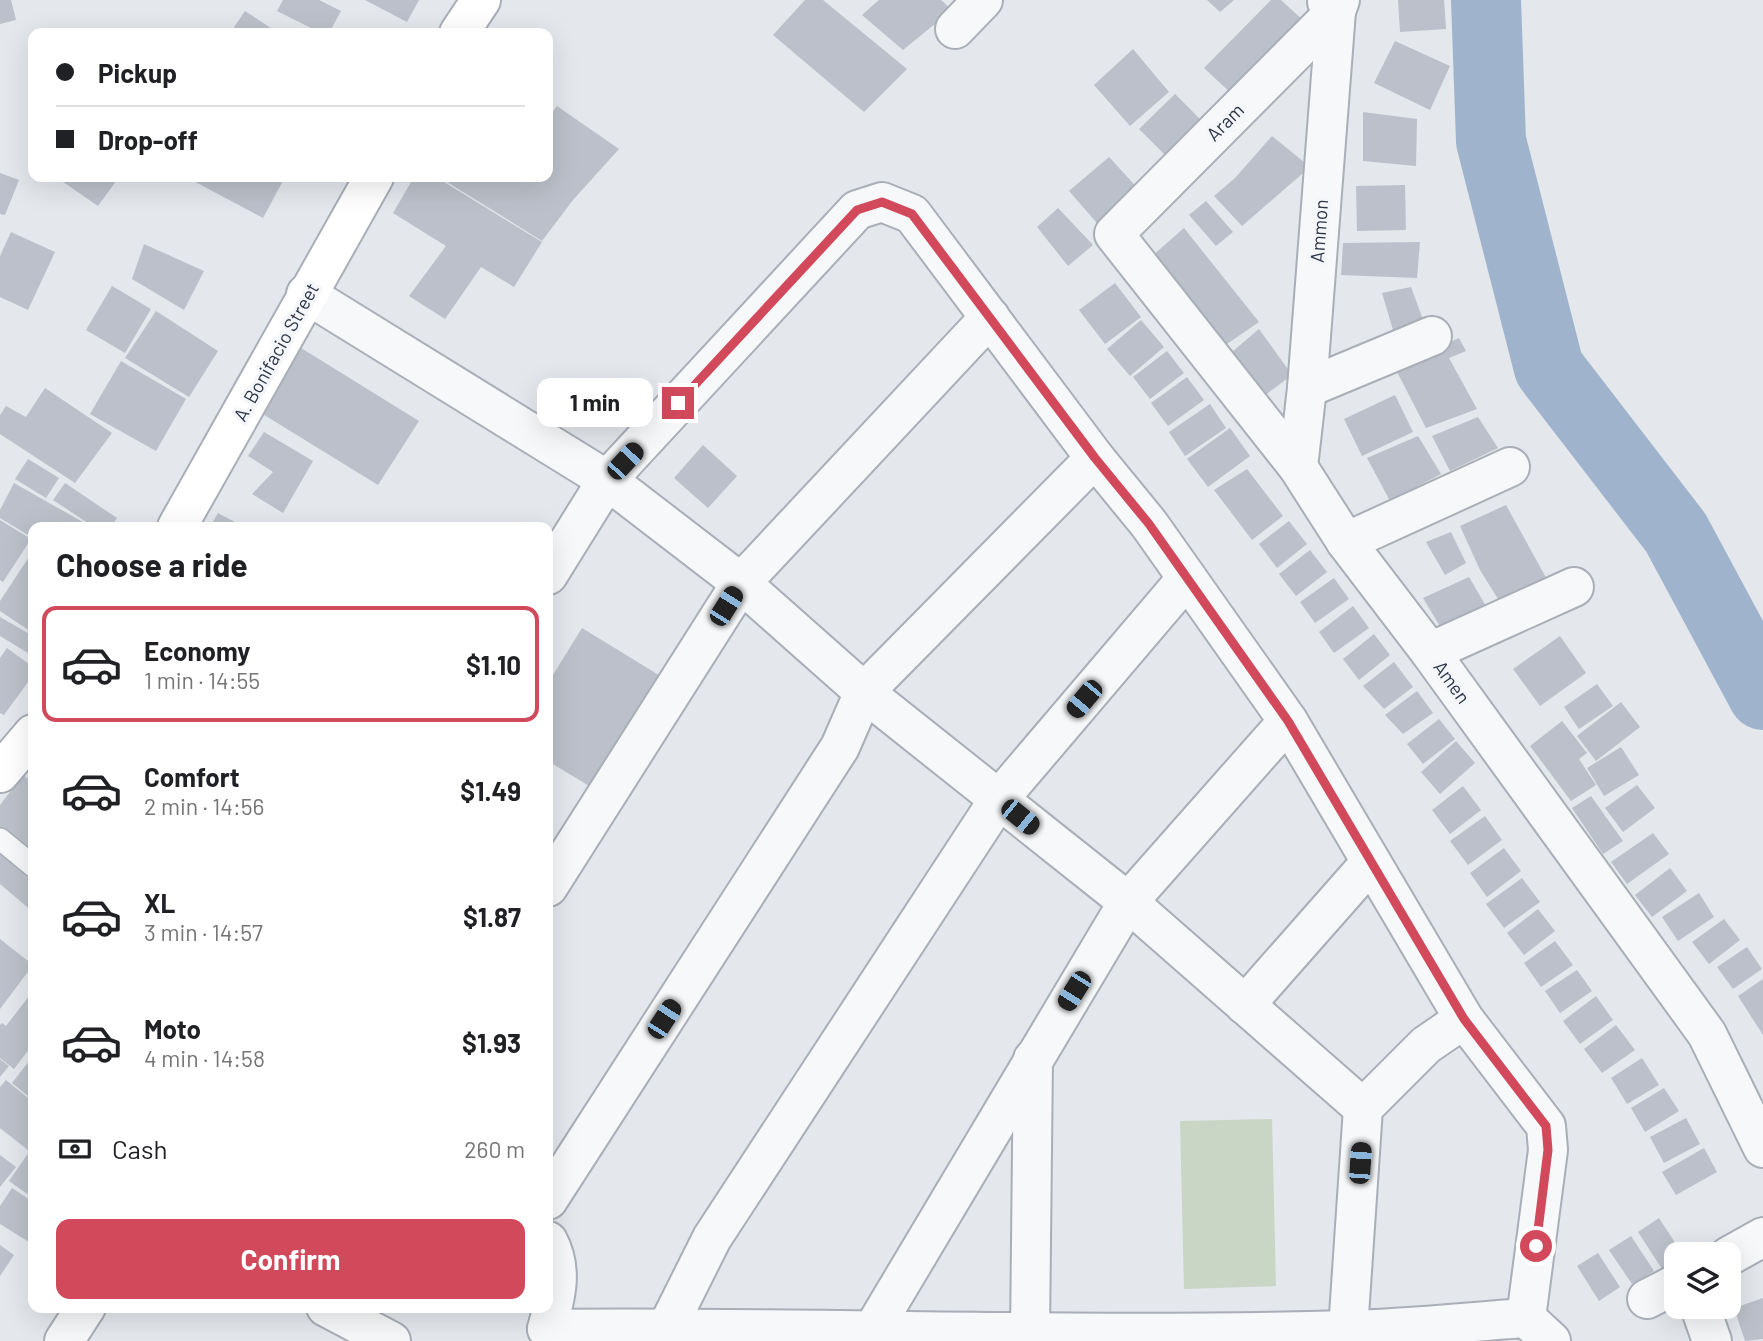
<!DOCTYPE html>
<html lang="en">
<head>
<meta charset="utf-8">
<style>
	:root { --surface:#fff; --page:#f6f6f6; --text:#202124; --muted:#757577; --line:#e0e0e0; --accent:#d1495b }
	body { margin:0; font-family:Barlow,sans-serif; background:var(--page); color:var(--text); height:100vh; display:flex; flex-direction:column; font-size:26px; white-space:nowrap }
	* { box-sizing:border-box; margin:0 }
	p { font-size:23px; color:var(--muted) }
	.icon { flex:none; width:38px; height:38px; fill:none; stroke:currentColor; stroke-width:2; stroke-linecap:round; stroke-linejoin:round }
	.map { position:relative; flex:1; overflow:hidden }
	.drawer { position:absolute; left:28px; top:522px; width:525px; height:791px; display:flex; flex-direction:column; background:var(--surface); border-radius:14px; box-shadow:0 7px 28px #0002 }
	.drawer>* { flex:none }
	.top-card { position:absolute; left:28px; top:28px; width:525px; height:154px; border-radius:14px; box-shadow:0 7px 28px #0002; display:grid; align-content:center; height:154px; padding:0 28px; background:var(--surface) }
	.tools { position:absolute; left:1664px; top:1242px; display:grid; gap:14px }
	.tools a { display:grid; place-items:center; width:77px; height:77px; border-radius:14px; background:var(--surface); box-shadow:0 7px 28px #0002; font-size:35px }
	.end { position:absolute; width:32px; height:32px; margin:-16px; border:9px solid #d1495b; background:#fff; box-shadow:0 0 0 4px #fff }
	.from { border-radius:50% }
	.bubble { position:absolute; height:49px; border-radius:14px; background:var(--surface); box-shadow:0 7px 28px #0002; font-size:23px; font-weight:700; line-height:49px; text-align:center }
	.car { position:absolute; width:21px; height:42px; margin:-21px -10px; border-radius:9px; box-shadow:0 0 5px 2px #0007; background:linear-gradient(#222 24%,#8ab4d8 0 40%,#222 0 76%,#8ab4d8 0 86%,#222 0) }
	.top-card b { display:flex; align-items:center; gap:24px; height:66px; font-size:26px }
	.top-card b+b { border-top:2px solid var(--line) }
	.top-card i { width:18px; height:18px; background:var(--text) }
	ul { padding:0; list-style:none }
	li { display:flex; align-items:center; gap:21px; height:116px; margin:0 14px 10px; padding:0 14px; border:4px solid transparent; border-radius:14px }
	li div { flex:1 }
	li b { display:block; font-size:26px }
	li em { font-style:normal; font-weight:700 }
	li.current { border-color:var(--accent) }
	li>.icon { width:63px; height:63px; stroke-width:1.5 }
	h2 { padding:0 28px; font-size:32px; line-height:84px }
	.pay { display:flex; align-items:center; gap:18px; height:77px; padding:0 28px; font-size:26px }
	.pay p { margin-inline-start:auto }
	.action { display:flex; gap:14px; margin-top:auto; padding:14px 28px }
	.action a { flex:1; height:80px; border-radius:14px; background:var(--accent); color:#fff; font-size:28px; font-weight:700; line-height:80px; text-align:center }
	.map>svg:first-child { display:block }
	.green { fill:#c9d6c5 }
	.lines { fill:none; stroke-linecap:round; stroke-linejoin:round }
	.river { stroke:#9fb4cc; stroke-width:70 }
	.building { fill:#bbc0ca }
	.service-casing { stroke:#a9aeb7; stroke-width:24 }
	.minor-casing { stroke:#a9aeb7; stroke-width:42 }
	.secondary-casing { stroke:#a9aeb7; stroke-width:42 }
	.service { stroke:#f7f8fa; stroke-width:21 }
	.minor { stroke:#f7f8fa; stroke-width:38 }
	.secondary { stroke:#fff; stroke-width:38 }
	.route { stroke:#d1495b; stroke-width:9 }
	.labels { text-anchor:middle; stroke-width:7; stroke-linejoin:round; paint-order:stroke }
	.street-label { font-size:19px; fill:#2b3445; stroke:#f4f6f9 }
</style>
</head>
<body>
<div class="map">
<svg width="1763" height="1341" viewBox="0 0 1763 1341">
	<rect width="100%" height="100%" fill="#e4e7ec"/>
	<path class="green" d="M1272,1119L1276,1286L1184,1289L1180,1121Z"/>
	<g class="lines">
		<path class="river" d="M1486,0L1491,141L1549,368L1676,533L1763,695"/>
	</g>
	<g class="building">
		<path d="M0,0H11L16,20L0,24Z"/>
		<path d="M283,0H319L341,11L329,33H321L277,11Z"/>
		<path d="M365,0H419L407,22Z"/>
		<path d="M805,0H823L907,69L864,112L773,35Z"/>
		<path d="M879,0H941L952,10L903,50L862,15Z"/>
		<path d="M1207,0H1234L1220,12Z"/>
		<path d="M1271,0H1281L1305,22L1234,96L1204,68Z"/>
		<path d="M1398,0H1444L1446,29L1400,32Z"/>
		<path d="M245,11L274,30L271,33H230Z"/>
		<path d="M1395,41L1450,66L1430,110L1374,83Z"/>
		<path d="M1133,49L1169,92L1130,126L1094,85Z"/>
		<path d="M1175,94L1206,125L1170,160L1139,129Z"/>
		<path d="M557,106L619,149L573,200L542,241L439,177H548V118Z"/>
		<path d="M1363,112L1417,119L1416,166L1363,161Z"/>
		<path d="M1272,136L1310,167L1242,226L1214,196L1235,178Z"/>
		<path d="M1109,157L1142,193L1103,230L1069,191Z"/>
		<path d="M0,173L19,180L5,215L0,214Z"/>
		<path d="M56,177H119L98,206Z"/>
		<path d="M186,177H285L263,218Z"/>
		<path d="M414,177H436L542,242L514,287L481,267L445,319L409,296L446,246L393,213Z"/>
		<path d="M1405,185L1406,230L1357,231L1356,186Z"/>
		<path d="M1206,201L1233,232L1216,246L1189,215Z"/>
		<path d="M1058,208L1093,245L1068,266L1037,227Z"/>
		<path d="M1184,228L1259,322L1221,348L1151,257Z"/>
		<path d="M11,232L55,252L28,310L0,297V256Z"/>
		<path d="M1420,242L1417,278L1341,275L1343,243Z"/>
		<path d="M144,244L204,271L184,310L132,279Z"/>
		<path d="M1115,283L1141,317L1105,344L1079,310Z"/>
		<path d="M112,286L151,309L125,353L86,330Z"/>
		<path d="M1411,287L1425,325L1396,340L1382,293Z"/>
		<path d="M156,311L218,351L189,397L125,358Z"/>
		<path d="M1141,320L1164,347L1130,376L1107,349Z"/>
		<path d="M1259,329L1292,375L1260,399L1226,357Z"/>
		<path d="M1459,338L1466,351L1449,358L1477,409L1426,428L1395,368Z"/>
		<path d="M301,348L419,421L378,485L261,413Z"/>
		<path d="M1167,351L1184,373L1150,399L1133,377Z"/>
		<path d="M121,361L186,399L156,451L90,414Z"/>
		<path d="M1187,377L1204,400L1168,426L1151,403Z"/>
		<path d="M45,388L112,433L75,483L0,434V415L6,406L26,417Z"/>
		<path d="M1395,395L1413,432L1362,456L1344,419Z"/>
		<path d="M1210,404L1226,428L1185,456L1169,432Z"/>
		<path d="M1478,417L1498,448L1450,471L1432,436Z"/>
		<path d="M1230,428L1250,456L1208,487L1187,459Z"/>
		<path d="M264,432L313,461L283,513L252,494L273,472L248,456Z"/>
		<path d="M1418,436L1441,474L1390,501L1367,458Z"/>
		<path d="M703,445L737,476L708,508L674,478Z"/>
		<path d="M28,459L59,478L46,498L15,479Z"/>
		<path d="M1247,469L1283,516L1252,540L1214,490Z"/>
		<path d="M14,483L88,525L86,527H33V538L0,518V510Z"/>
		<path d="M65,483L117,518L111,527H94L53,500Z"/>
		<path d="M1506,505L1549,583L1503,607L1480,570L1460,526Z"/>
		<path d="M218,513L244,527H210Z"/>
		<path d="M0,520L31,539L3,582L0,580Z"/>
		<path d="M1289,521L1307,544L1277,568L1259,544Z"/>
		<path d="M1451,532L1466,563L1445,575L1426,542Z"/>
		<path d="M1310,550L1327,572L1296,596L1279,574Z"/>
		<path d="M33,551V633L0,611V601Z"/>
		<path d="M1469,577L1490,613L1444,633L1423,598Z"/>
		<path d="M1334,578L1349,599L1315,623L1300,602Z"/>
		<path d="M1353,606L1369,628L1334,653L1319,632Z"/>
		<path d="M0,617L33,636V656L0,636Z"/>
		<path d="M582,628L667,680L599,792L548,761V683Z"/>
		<path d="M1374,634L1390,655L1359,680L1343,659Z"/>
		<path d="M1560,636L1586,673L1540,706L1513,669Z"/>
		<path d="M7,648L33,667V675L4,715L0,713V658Z"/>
		<path d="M1394,662L1413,687L1384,709L1363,686Z"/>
		<path d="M1597,684L1613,706L1579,729L1564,707Z"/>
		<path d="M1417,691L1433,713L1403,734L1385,715Z"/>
		<path d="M1621,702L1640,727L1596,761L1577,736Z"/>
		<path d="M1439,719L1455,739L1423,764L1407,744Z"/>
		<path d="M1562,721L1587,753L1579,759L1596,785L1571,801L1530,746Z"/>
		<path d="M1456,741L1475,763L1440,794L1421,772Z"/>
		<path d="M1621,747L1639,775L1604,796L1587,768Z"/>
		<path d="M23,775L33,782V853L0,828V805Z"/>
		<path d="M1637,785L1655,808L1623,832L1605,808Z"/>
		<path d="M1463,786L1481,810L1450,834L1432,810Z"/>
		<path d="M1591,796L1623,841L1603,854L1572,808Z"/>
		<path d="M1485,816L1502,840L1468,865L1450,841Z"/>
		<path d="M1653,833L1669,854L1627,884L1611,862Z"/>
		<path d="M0,847L33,872V912L0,884Z"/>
		<path d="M1504,848L1521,871L1487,897L1470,873Z"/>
		<path d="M1670,868L1687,891L1652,917L1635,895Z"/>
		<path d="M1522,878L1540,902L1504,928L1486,904Z"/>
		<path d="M1699,893L1714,917L1678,941L1662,917Z"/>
		<path d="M1538,909L1555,931L1524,955L1507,933Z"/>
		<path d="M1724,919L1740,940L1709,964L1692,942Z"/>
		<path d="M0,939L33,965L0,1009Z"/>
		<path d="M1555,941L1573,965L1541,987L1524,963Z"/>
		<path d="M1747,947L1762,969L1733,989L1717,967Z"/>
		<path d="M1577,970L1592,991L1560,1013L1545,991Z"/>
		<path d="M1763,979V1035L1738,996Z"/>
		<path d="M33,991V1044L14,1069L0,1058V1025L2,1023L6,1026Z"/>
		<path d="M1596,996L1613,1020L1580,1044L1563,1021Z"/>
		<path d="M1616,1025L1635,1050L1602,1073L1584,1049Z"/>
		<path d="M33,1056V1100L12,1083Z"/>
		<path d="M1642,1058L1659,1085L1627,1104L1611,1078Z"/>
		<path d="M0,1059L9,1066L0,1077Z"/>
		<path d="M6,1080L33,1102V1154L0,1128V1087Z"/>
		<path d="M1664,1088L1679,1111L1645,1132L1631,1108Z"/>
		<path d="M1686,1118L1700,1144L1664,1163L1650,1137Z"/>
		<path d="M1704,1148L1717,1172L1676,1195L1662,1172Z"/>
		<path d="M29,1152L33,1155V1198L9,1181Z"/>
		<path d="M0,1155L16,1167L0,1187Z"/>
		<path d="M12,1188L33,1202V1235L29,1242L0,1224V1206Z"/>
		<path d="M1659,1218L1683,1255H1676V1264L1664,1272L1638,1232Z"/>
		<path d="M1631,1236L1654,1271L1632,1284L1609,1250Z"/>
		<path d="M0,1245L14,1255L0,1276Z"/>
		<path d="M1598,1253L1620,1287L1599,1301L1577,1266Z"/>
		<path d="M1763,1298V1339L1745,1341L1734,1308Z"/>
	</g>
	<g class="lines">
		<g class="service-casing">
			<path id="service" d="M0,839L33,866"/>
		</g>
		<g class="minor-casing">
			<g id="minor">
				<path d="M1340,0L1336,11L1114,234L1298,467L1346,542L1430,652L1707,1034L1763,1148"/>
				<path d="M955,29L983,0"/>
				<path d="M306,294L607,480L741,583L864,692L1128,902L1363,1108"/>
				<path d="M1307,388L1432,336"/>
				<path d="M1298,467L1307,388L1336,11L1327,2"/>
				<path d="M1346,542L1510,467"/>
				<path d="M548,575L607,480L857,210L882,202L912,214L1095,458L1149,524L1288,721L1464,1019L1546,1126L1548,1150L1526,1318"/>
				<path d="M1430,652L1574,587"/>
				<path d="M548,887L741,583L990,317"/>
				<path d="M1245,1005L1371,862"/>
				<path d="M548,1200L840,747L864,692L1095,458"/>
				<path d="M1729,1256L1763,1237"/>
				<path d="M1647,1299L1676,1284"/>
				<path d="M326,1307L391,1341"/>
				<path d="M1700,1307L1712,1341"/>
				<path d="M667,1328L712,1238L999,799L1187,578"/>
				<path d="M547,1329C813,1326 1080,1338 1347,1330C1406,1329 1466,1322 1526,1318L1551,1341"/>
				<path d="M547,1329C555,1299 564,1270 548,1241"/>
				<path d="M1348,1330L1363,1108L1426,1045L1464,1019"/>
				<path d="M871,1333L1128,902L1288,721"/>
				<path d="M1030,1333L1033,1059"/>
				<path d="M64,1341L86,1307"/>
			</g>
		</g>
		<g class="secondary-casing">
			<g id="secondary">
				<path d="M459,33L481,0"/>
				<path d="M177,527L374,177"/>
				<path d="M0,773L33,734"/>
			</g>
		</g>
		<use href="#service" class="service"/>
		<use href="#minor" class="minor"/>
		<use href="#secondary" class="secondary"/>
	</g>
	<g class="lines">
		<path class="route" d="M678,403L857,210L882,202L912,214L1095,458L1149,524L1288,721L1464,1019L1546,1126L1548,1150L1536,1246"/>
	</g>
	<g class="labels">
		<g class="street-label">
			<text transform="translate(1225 122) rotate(-45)" y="7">Aram</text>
			<text transform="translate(1319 231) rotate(-86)" y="7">Ammon</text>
			<text transform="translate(276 352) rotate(-61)" y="7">A. Bonifacio Street</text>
			<text transform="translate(1452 682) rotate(54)" y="7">Amen</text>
		</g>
	</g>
</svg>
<div class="tools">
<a><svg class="icon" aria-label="layers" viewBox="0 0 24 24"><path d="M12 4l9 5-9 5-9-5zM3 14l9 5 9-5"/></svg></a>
</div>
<i class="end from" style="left:1536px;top:1246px"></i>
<i class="end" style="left:678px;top:403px"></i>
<div class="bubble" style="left:537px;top:378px;width:116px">1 min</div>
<i class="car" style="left:625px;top:461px;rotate:43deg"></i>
<i class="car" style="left:726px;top:606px;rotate:32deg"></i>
<i class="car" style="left:1084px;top:699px;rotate:220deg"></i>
<i class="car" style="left:1020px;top:817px;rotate:129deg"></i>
<i class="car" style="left:1074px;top:991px;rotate:212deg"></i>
<i class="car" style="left:664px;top:1019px;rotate:33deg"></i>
<i class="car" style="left:1360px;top:1163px;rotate:4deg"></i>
<div class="top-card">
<b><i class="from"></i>Pickup</b>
<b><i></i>Drop-off</b>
</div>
<section class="drawer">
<h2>Choose a ride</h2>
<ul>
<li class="current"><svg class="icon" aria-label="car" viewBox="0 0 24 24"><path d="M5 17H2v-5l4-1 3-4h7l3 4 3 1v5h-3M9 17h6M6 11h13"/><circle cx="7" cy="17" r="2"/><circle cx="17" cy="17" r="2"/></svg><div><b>Economy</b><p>1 min · 14:55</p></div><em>$1.10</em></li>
<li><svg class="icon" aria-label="car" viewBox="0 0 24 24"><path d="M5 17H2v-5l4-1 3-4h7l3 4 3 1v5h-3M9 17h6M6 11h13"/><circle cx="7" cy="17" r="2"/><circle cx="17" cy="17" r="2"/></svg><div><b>Comfort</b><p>2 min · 14:56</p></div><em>$1.49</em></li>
<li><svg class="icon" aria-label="car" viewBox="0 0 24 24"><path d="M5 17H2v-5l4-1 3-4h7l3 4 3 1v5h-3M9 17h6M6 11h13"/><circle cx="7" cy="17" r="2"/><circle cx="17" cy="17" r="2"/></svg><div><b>XL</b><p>3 min · 14:57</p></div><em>$1.87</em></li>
<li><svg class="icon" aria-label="car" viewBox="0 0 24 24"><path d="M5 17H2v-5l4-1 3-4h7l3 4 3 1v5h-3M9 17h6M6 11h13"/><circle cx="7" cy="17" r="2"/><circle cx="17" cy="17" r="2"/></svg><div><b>Moto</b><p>4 min · 14:58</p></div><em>$1.93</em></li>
</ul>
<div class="pay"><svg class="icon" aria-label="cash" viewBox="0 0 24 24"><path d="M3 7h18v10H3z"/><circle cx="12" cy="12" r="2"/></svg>Cash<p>260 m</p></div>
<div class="action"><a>Confirm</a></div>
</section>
</div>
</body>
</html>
